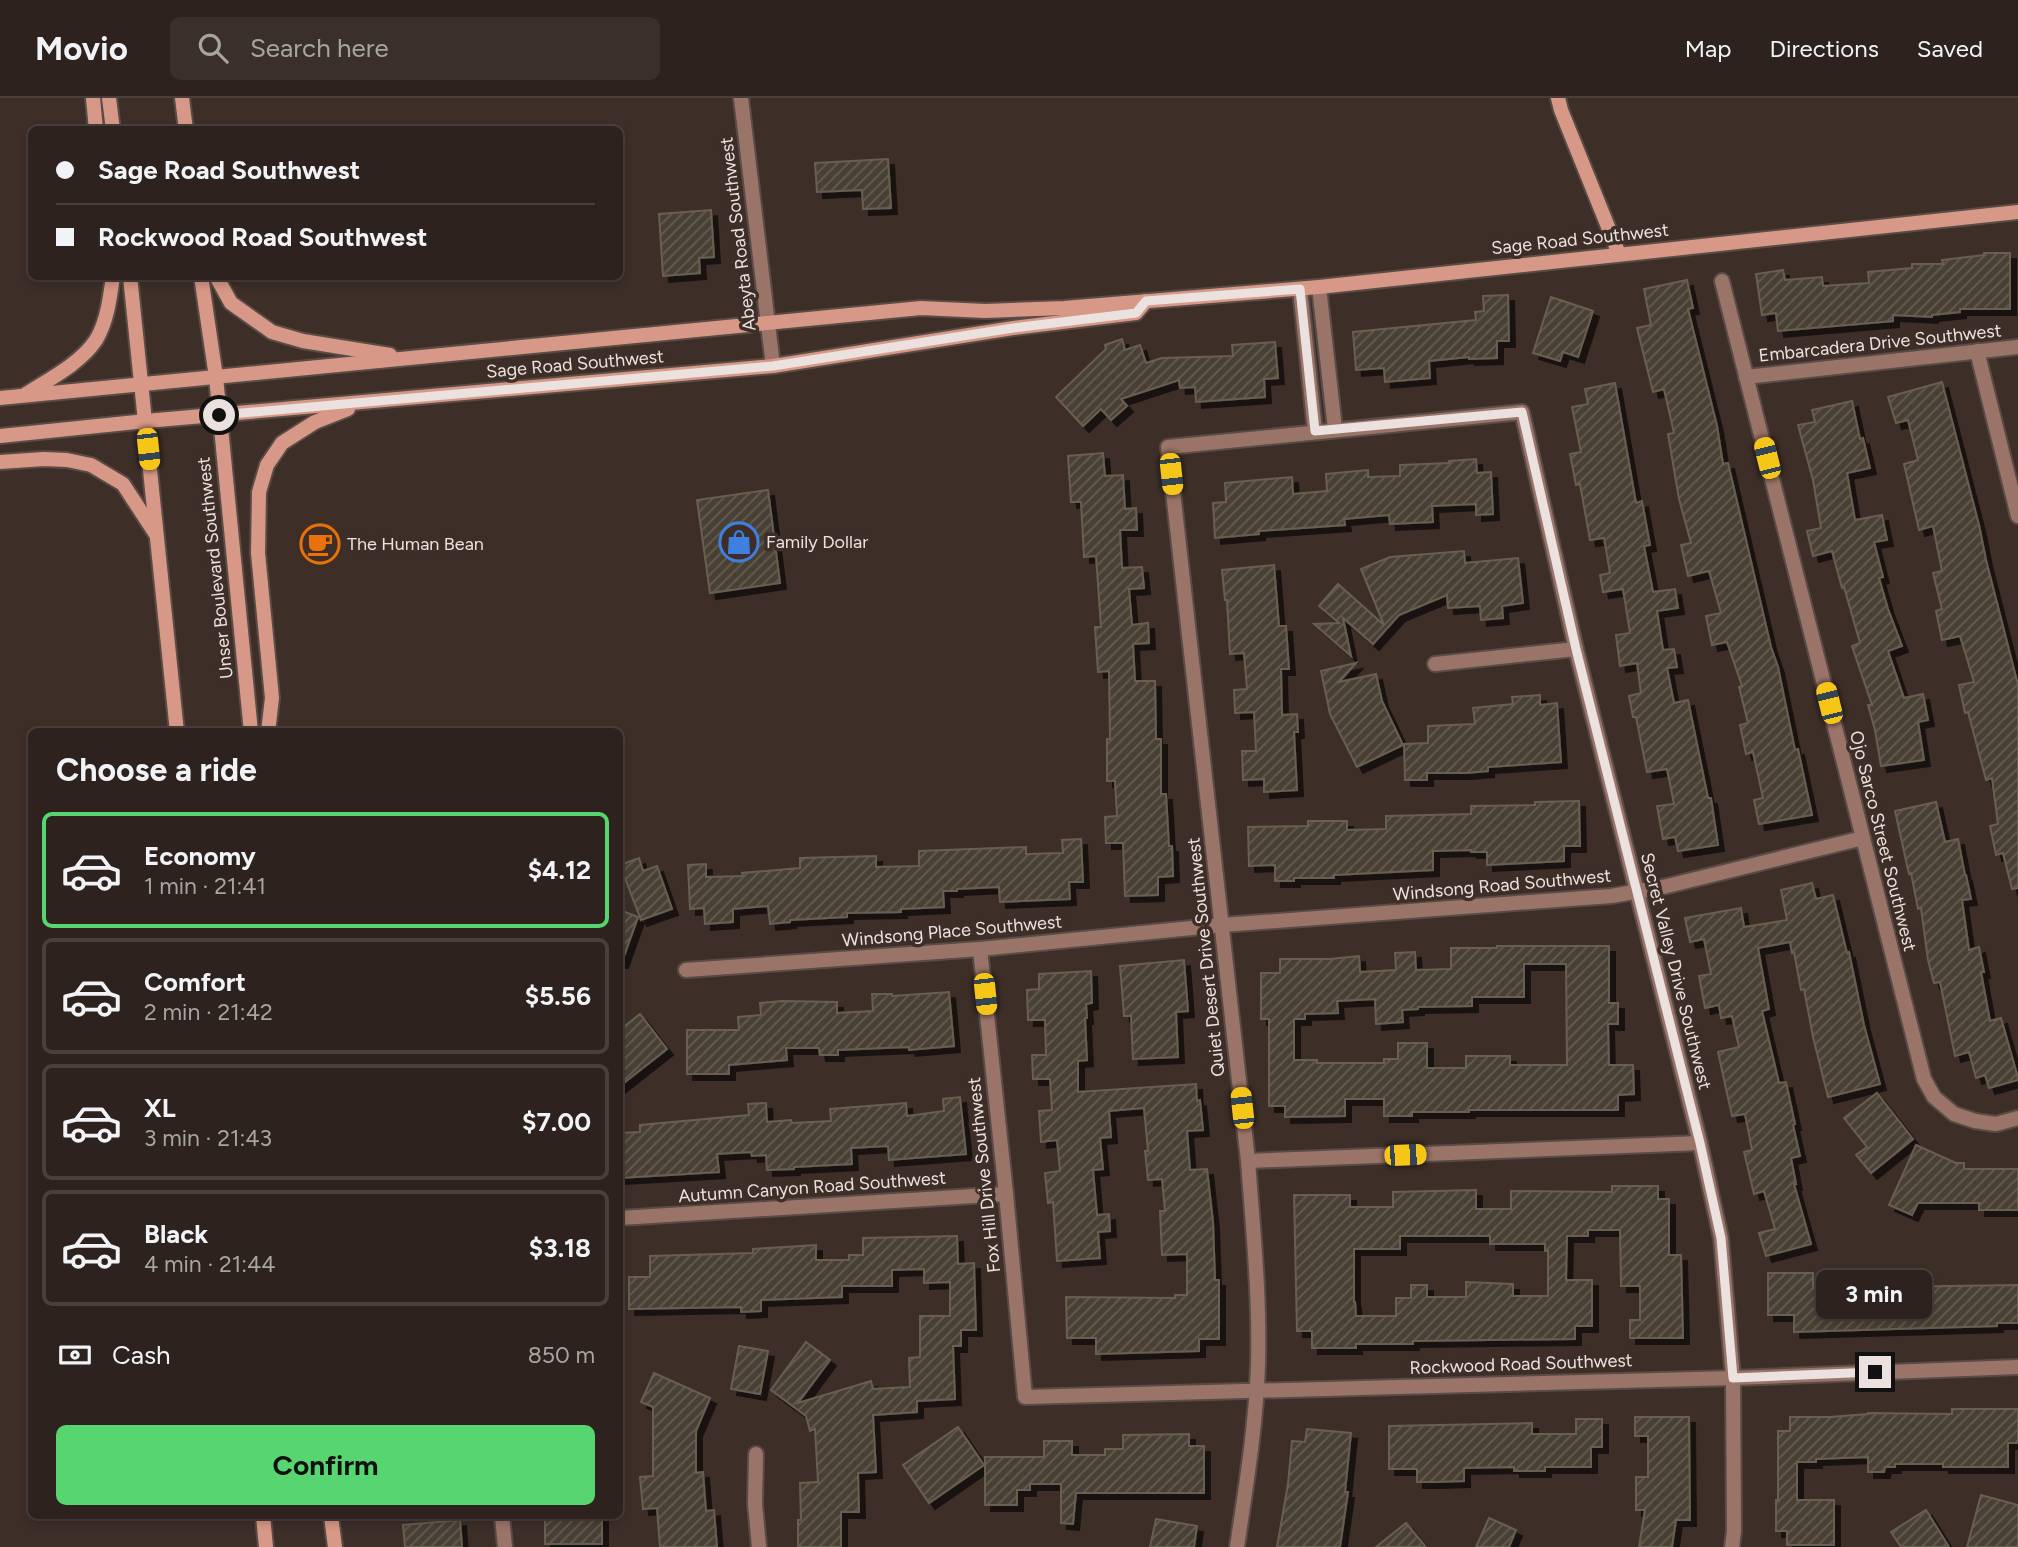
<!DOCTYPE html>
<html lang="en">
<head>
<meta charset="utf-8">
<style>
	:root { --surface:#2e221e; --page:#3a2f2b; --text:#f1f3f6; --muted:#a7a4a4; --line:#493f3c; --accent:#57d570 }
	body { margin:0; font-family:Figtree,sans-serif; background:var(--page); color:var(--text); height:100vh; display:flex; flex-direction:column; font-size:26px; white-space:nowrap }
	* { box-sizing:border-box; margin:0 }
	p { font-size:23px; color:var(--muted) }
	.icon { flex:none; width:38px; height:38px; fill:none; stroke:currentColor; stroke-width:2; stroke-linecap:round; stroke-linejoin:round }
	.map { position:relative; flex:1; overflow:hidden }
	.side { position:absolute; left:28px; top:630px; width:595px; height:791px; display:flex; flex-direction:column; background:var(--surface); border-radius:10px; box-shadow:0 4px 10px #0003,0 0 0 2px var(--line) }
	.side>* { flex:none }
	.top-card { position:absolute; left:28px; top:28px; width:595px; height:154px; border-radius:10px; box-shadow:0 4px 10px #0003,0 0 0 2px var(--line); display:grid; align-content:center; height:154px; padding:0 28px; background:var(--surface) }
	.end { position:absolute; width:32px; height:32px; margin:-16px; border:9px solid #ebe1de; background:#111; box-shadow:0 0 0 4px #111 }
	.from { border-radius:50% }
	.bubble { position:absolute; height:49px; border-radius:10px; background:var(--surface); box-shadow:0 4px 10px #0003,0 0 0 2px var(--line); font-size:23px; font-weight:700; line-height:49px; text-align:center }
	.car { position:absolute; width:21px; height:42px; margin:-21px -10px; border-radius:9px; box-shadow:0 0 5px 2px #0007; background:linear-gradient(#f5c518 24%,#345 0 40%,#f5c518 0 76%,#345 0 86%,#f5c518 0) }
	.top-card b { display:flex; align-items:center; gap:24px; height:66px; font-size:26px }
	.top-card b+b { border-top:2px solid var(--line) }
	.top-card i { width:18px; height:18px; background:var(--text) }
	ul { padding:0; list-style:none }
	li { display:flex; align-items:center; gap:21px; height:116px; margin:0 14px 10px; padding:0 14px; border:4px solid var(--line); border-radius:10px }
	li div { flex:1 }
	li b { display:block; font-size:26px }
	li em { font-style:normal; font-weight:700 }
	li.active { border-color:var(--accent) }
	li>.icon { width:63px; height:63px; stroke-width:1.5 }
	h2 { padding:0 28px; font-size:32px; line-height:84px }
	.pay { display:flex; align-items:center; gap:18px; height:77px; padding:0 28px; font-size:26px }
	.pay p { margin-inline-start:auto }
	.button { display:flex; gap:14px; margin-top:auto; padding:14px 28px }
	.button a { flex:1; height:80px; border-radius:10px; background:var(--accent); color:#111; font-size:28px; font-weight:700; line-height:80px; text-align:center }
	header { display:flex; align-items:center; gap:42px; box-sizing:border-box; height:98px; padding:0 35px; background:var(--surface); border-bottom:2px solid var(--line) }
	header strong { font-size:33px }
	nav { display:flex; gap:38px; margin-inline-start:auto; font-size:24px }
	.search { width:490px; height:63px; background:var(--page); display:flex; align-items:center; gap:18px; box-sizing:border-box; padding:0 24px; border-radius:10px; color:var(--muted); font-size:26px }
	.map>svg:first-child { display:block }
	.building { fill:url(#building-hatch); stroke:#685f51; stroke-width:2; fill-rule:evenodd; filter:url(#shadow) }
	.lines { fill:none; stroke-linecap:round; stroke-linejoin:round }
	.street-casing { stroke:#594b45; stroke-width:18 }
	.secondary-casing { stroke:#594b45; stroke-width:18 }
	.street { stroke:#9b7469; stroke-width:14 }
	.secondary { stroke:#d79887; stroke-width:14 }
	.route { stroke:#ebe1de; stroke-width:9 }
	.labels { text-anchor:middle; stroke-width:7; stroke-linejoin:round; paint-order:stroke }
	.street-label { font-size:18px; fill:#ebe1de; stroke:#3d2e28 }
	.poi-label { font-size:18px; fill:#ebe1de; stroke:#3d2e28; text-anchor:start }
</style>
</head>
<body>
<header>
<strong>Movio</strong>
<div class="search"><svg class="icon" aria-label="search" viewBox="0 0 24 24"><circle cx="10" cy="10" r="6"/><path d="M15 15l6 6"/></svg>Search here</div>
<nav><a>Map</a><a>Directions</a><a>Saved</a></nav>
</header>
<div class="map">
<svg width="2018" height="1449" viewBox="0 0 2018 1449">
	<defs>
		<pattern id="building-hatch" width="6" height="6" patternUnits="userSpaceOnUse" patternTransform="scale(1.75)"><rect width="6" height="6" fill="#4a4134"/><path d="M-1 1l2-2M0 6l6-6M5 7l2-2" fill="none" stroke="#645c51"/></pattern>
		<filter id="shadow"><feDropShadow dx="6" dy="6" stdDeviation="0" flood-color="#0009"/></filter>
	</defs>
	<rect width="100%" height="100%" fill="#3d2e28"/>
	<g class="building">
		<path d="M888,61L891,110L863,111L862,92L817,94L815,65Z"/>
		<path d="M711,112L714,159L699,160L700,175L663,178L659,116Z"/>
		<path d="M1984,155H2010V211H1960V214L1932,217V219L1893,217V223L1778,233L1776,215L1762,217L1756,176L1783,172L1785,182L1822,179L1823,188L1869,185L1868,174L1912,170V166H1943L1942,162L1984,157Z"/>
		<path d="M1687,182L1693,210L1688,211L1717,328L1723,366L1728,365L1771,549L1778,569L1795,652L1798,651L1812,717L1759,726L1754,702L1763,700L1753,654L1746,656L1740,627L1748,625L1739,589L1742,588L1727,544L1712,547L1706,518L1721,515L1709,473L1688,478L1681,447L1691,445L1679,401L1668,336L1674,335L1664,291L1653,294L1637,230L1651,227L1644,191Z"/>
		<path d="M1508,197L1509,243H1497V260L1469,261V259L1429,263L1430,280L1385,284L1384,270L1356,272L1353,234L1476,222L1475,214L1484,213L1483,198Z"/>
		<path d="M1551,199L1593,213L1578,259L1563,254L1560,263L1533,255Z"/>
		<path d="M1122,241L1125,252L1140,247L1146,265L1162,260L1233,258L1232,247L1275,244L1278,280L1264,281L1265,299L1196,304L1195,289L1180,290L1179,282L1121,301L1127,308L1111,322L1101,311L1083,328L1056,299L1106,251L1105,247Z"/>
		<path d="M1942,284L1979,427L1986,462L2018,587V790L2012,791L2003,755L1996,757L1990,728L1998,726L1992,680L1986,682L1968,614L1965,615L1959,587L1974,584L1960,538L1942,542L1936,513L1942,511L1933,475L1942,473L1933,428L1919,432L1904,366L1918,362L1908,322L1896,325L1888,299Z"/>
		<path d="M1615,285L1636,405L1642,403L1650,447L1644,448L1653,494L1675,491L1678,510L1657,513L1663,552L1674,551L1677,569L1667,570L1674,605L1688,602L1708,700H1711L1718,747L1678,753L1675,739L1663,741L1657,708L1674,706L1667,671L1647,674L1636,619H1633L1629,598L1641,595L1637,565L1620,568L1616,537L1630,535L1623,491L1603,494L1600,477L1610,475L1604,440L1590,442L1580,386L1576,387L1570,356L1581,354L1572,309L1588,306L1585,291Z"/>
		<path d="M1852,303L1860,341L1863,340L1870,370L1847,375L1855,422L1882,417L1887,442L1874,444L1883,479L1879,480L1888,511L1902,548L1888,553L1904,600L1923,596L1928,622L1918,624L1924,662L1881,668L1875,632L1868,607H1872L1852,548L1860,545L1844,489L1842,490L1832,453L1813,458L1807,433L1821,430L1813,382L1798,327L1815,324L1812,312Z"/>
		<path d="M1103,355L1105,378L1123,377L1125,411L1136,410L1137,432H1120L1122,470L1142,469L1144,490L1129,491L1132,527L1148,525L1149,545L1133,546L1135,583H1155L1156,641H1161V696H1166L1169,748H1172L1173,778L1158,779V797L1125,798L1123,745H1106L1105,719L1117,718L1115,683H1107V641H1110L1109,573L1098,574L1095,529H1101L1096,458L1084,459L1081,404H1071L1068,358Z"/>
		<path d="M1476,361L1477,375L1491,374L1493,416L1476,417V406L1432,408L1433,424L1390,426L1389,417L1344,421L1345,427L1259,433V436L1215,440L1213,405L1226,404L1225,385L1292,379L1293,396L1327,393L1326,376L1368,372V379L1400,378V367L1450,365L1449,363Z"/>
		<path d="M768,392L780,485L710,495L697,402Z"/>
		<path d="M1464,453L1465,465L1518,460L1523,505L1502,508L1503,520L1481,522L1480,508L1448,510L1447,497L1399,517L1373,546L1343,520L1351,558L1314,526L1339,525L1319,508L1338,486L1384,527L1361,471L1390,459Z"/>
		<path d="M1274,467L1279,528H1286L1289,571H1281L1282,617L1297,616L1298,634H1294L1297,692L1264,694V681L1243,682L1242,653H1256L1254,614L1235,615L1234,592L1247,591L1244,555L1230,556L1227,502H1225L1222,472Z"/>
		<path d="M1356,565L1339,584L1376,576L1382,603L1403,647L1357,669L1330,616L1321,573Z"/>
		<path d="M1540,597V607L1557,605L1561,664L1488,669V673L1466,675H1427V682H1405L1404,646L1428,645V628L1475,626L1473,610L1513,606L1512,599Z"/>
		<path d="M1579,703L1580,748H1564V763L1487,767V754H1471V752L1433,753V772L1334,777V780H1294V783H1275V767L1249,768L1248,729L1308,728V723H1347V732L1386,731V718L1471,716V708L1535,707V704Z"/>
		<path d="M1936,704L1945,744L1958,741L1965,777H1966L1971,801L1962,802L1969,852L1979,849L1984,874H1981L1990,923L2001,920L2018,980V982L1989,990L1985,977L1976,980L1969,954L1955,958L1940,884L1934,885L1928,862L1921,810L1918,811L1911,775L1909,776L1895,713Z"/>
		<path d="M1081,741L1083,784H1069L1070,801L1000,804L999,789L957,791V793H943L944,809L901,811V814L847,815V819L790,822V824L770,826L768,808L733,811V824L705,826L704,810L690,811L688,767L706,766V779L743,778L742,775L800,770V760L876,758V769L919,768V753L1026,749V756L1063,755L1062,742Z"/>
		<path d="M639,760L643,773L657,768L672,811L641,822L620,767Z"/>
		<path d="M1812,785L1816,801L1833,797L1847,855L1849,854L1864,927L1880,986L1828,999L1813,939L1804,891L1801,892L1794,854L1792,855L1790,844L1758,850L1769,911L1762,913L1779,985L1786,984L1795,1026L1793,1027L1800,1058L1791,1060L1796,1086H1794L1811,1146L1766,1158L1759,1135L1775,1131L1764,1093L1754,1096L1744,1054L1752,1052L1745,1016L1732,1018L1718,954L1739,949L1732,918L1721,920L1719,907L1705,910L1699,878L1711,876L1704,841L1690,844L1685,820L1741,810L1744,829L1787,822L1781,792Z"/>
		<path d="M620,812L638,819L622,864H620Z"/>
		<path d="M1497,848H1609V905H1618V926H1608L1609,967H1633L1634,996L1618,997V1012H1469V1014H1412V1018H1384V1001H1345V1018L1285,1019V1008H1269V921H1261V875H1280V861H1330L1359,858L1360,874L1396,872L1395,855L1415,854L1416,872L1451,871V850H1497ZM1524,866H1566L1567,967H1510V958H1466V970H1427V945H1398V961H1384V965H1317V962H1294V921H1305V916L1338,915L1337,903L1375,901L1376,926L1403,924L1402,912L1418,911V909L1472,908V899H1524Z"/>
		<path d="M1184,862L1188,913L1176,914L1178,959L1133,961L1131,918H1124L1120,868Z"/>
		<path d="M1091,873L1092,905L1086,906L1087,920H1085L1087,962L1078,963V994L1196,986L1197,1003L1200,1002L1203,1032L1187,1033L1190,1072L1207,1071L1213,1124L1215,1182H1219V1241H1199V1253L1096,1256V1240H1067L1066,1199L1175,1200V1197H1187V1156L1162,1157L1160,1113H1165L1162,1081L1148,1082L1145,1053H1148L1144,1010L1109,1013L1111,1039L1100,1040L1103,1071L1093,1072L1097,1117L1109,1116L1110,1133L1098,1134L1100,1160L1057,1163L1053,1104L1048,1105L1045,1075L1060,1073L1057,1042L1041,1044L1039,1013L1052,1012L1050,981H1033L1032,957H1046L1045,922H1028L1027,892L1039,891V876Z"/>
		<path d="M949,894L954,948L909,952V949L838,952V957H820L819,950H786L787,962L729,967V976H687V932H739L738,919L761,917L760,905L782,903L837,904V915L873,913L872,896H892V898Z"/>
		<path d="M640,916L667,951L620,988V932Z"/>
		<path d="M1877,995L1913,1041L1871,1075L1856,1057L1867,1049L1844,1020Z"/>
		<path d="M960,999L966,1056L889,1062L888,1048L851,1050L852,1066L794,1069V1071L767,1072L766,1057L752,1058L751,1054L717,1056L719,1074L620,1080V1035L640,1034V1027L749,1017L748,1006L766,1005L767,1024L791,1022L792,1025L831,1023L830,1011L906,1005L907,1018L944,1013L943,1001Z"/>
		<path d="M1916,1047L1956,1065H1964V1071H2018V1112H1979V1105H1918L1912,1117L1889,1107Z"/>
		<path d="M1612,1088H1658V1101H1669V1157H1681L1683,1240H1630V1222H1640V1188H1621L1620,1132H1588V1138H1567L1566,1182H1592V1228H1575V1241L1413,1243V1246H1356V1250H1312V1233H1297L1294,1097H1350V1109H1393V1094L1476,1092V1111H1511V1093L1612,1094ZM1400,1138H1490V1146H1545V1153H1548V1198H1513V1186L1466,1184V1199H1427V1187H1411V1200H1396V1218H1356L1355,1204H1354V1151H1400Z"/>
		<path d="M957,1138L958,1166L974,1165L976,1232H961V1248H953L955,1301L917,1303V1314L873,1317L876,1374L858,1375L859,1414H841V1449H798V1422H801L800,1385L818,1384L815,1331L810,1333L806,1318L771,1292L806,1244L830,1262L798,1305L871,1283L873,1291L910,1289L909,1260L920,1259V1218H950V1184L924,1185V1171L892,1172V1188H842V1199L761,1202V1213L741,1214V1209L629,1211V1179H650V1158L753,1155V1151L816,1147V1162H849V1157H863V1140Z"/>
		<path d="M1768,1175H1813V1190L2018,1187V1225H1997V1228L1794,1234V1217H1768Z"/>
		<path d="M739,1248L768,1253L760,1296L731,1291Z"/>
		<path d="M654,1275L710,1300L696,1333V1375L703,1374L706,1413L714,1412L717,1449H660L657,1410L643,1411L640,1379L653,1378V1309L641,1304Z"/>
		<path d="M1952,1311H2018V1345H2008V1369H1943V1366H1895V1369H1885L1884,1374H1868V1359L1816,1361V1364H1797V1402H1834V1447H1787V1433H1776V1402H1778V1333H1790V1319H1830L1868,1316V1315L1952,1316Z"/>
		<path d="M1635,1319H1689L1690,1422H1676L1672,1449H1639L1645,1412H1636V1379H1648V1338H1635Z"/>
		<path d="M1576,1321H1602V1349H1591V1369H1545V1373H1514V1369L1464,1370V1383L1435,1384H1417V1371H1389V1328L1532,1325V1336H1576Z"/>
		<path d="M958,1329L984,1367L929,1405L903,1367Z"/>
		<path d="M1307,1331L1351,1335L1345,1394H1348L1340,1449H1277L1288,1386L1292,1343L1305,1344Z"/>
		<path d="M1189,1336V1348H1204V1395H1076L1073,1426L1061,1425V1386H1030V1392H1017V1407H985V1359H1044V1343H1072V1357H1105V1351H1123V1337Z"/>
		<path d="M1981,1397L2018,1407V1449H1967Z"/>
		<path d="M1926,1412L1949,1449H1901L1891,1434Z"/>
		<rect x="545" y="1418" width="57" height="28"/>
		<path d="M1489,1420L1516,1432L1509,1449H1476Z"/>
		<path d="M1156,1421L1197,1428L1194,1449H1150Z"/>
		<path d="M460,1422L462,1449H405L403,1427Z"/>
		<path d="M1406,1425L1426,1449H1376Z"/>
	</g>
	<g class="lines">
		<g class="street-casing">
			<g id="street">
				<path d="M741,0L773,268"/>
				<path d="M1722,183L1924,981L1934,999L1954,1016L1975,1023L1996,1026L2018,1020"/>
				<path d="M1319,189L1335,331"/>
				<path d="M1300,191L1315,333"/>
				<path d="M1977,253L2018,418"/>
				<path d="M1746,279L2018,249"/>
				<path d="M1435,566L1576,551"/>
				<path d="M980,851L1006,1096L1025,1299L1733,1280L2018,1269"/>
				<path d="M686,872L980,851L1222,827L1611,798L1663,789L1863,740"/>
				<path d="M1248,1063L1700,1045"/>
				<path d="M620,1120L1006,1096"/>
				<path d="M756,1356L755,1406L759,1449"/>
				<path d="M502,1418L505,1449"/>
				<path d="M1237,1449C1246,1388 1256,1328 1258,1267C1260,1199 1253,1131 1248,1063L1168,349L1522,314L1576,551L1700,1045L1721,1140L1733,1280L1734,1433L1732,1449"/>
			</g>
		</g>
		<g class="secondary-casing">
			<g id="secondary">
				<path d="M93,0L96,32"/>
				<path d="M109,0L113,32"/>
				<path d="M182,0L186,32"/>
				<path d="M1558,0L1561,12L1619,156"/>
				<path d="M130,178L177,634"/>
				<path d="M201,178L216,279L251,634"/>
				<path d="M216,178L231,205L272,234L303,243L390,257"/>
				<path d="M26,296C48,282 81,265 96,242C107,224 110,200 113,178"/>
				<path d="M0,300L921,210L985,213L1064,210L1319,189L2018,114"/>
				<path d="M0,338L146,323L773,268L1013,230L1136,215L1146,203"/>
				<path d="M0,364L44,361L67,362L91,367L123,386L155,435"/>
				<path d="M268,634L272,600L258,455L259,394L267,367L282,345L315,324L348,311"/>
				<path d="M263,1418L266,1449"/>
				<path d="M331,1418L335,1449"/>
			</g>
		</g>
		<use href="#street" class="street"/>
		<use href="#secondary" class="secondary"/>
	</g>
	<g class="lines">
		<path class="route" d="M219,317L773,268L1013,230L1136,215L1146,203L1300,191L1315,333L1522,314L1576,551L1700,1045L1721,1140L1733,1280L1875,1274"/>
	</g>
	<defs>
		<g id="shop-ring" transform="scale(2.0125)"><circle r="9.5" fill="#3d2e28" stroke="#3f7fe0" stroke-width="1.5"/><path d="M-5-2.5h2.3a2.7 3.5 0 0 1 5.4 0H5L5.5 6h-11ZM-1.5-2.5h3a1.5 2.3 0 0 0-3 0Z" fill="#3f7fe0"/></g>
		<g id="cafe-ring" transform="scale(2.0125)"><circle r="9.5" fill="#3d2e28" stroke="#e8710a" stroke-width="1.5"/><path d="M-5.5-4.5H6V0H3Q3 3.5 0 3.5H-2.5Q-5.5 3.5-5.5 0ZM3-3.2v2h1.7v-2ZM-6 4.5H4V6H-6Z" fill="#e8710a"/></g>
	</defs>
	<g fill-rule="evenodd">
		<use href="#shop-ring" x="739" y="444"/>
		<use href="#cafe-ring" x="320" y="446"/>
	</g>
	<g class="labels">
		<g class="street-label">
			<text transform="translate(738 136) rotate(-97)" y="6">Abeyta Road Southwest</text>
			<text transform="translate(1580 141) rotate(-6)" y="6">Sage Road Southwest</text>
			<text transform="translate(1880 245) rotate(-6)" y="6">Embarcadera Drive Southwest</text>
			<text transform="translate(575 266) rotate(-5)" y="6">Sage Road Southwest</text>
			<text transform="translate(215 470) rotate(-96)" y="6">Unser Boulevard Southwest</text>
			<text transform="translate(1883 743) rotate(76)" y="6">Ojo Sarco Street Southwest</text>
			<text transform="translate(1502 787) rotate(-5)" y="6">Windsong Road Southwest</text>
			<text transform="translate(952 833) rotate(-5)" y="6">Windsong Place Southwest</text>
			<text transform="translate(1206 859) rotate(-96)" y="6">Quiet Desert Drive Southwest</text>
			<text transform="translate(1676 873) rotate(76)" y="6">Secret Valley Drive Southwest</text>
			<text transform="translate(984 1077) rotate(-96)" y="6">Fox Hill Drive Southwest</text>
			<text transform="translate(812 1089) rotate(-4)" y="6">Autumn Canyon Road Southwest</text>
			<text transform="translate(1521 1266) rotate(-2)" y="6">Rockwood Road Southwest</text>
		</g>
		<g class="poi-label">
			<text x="766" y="450">Family Dollar</text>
			<text x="347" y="452">The Human Bean</text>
		</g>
	</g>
</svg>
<i class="end from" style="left:219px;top:317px"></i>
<i class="end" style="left:1875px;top:1274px"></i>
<div class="bubble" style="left:1816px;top:1172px;width:116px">3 min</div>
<i class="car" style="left:148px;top:351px;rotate:174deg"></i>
<i class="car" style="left:1767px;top:360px;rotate:346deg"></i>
<i class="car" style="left:1171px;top:376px;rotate:174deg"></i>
<i class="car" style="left:1829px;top:605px;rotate:346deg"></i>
<i class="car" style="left:985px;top:896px;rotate:174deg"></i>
<i class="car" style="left:1242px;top:1010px;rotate:354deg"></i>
<i class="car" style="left:1405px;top:1057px;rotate:88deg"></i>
<div class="top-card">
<b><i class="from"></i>Sage Road Southwest</b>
<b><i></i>Rockwood Road Southwest</b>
</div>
<section class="side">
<h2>Choose a ride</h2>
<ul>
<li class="active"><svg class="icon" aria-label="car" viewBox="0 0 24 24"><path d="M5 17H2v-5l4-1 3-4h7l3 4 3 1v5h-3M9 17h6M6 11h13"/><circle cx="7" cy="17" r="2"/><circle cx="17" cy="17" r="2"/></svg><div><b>Economy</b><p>1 min · 21:41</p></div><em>$4.12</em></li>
<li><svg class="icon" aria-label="car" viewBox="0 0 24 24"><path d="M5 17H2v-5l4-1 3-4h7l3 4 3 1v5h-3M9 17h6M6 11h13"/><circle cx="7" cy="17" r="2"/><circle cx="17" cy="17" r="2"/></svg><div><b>Comfort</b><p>2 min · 21:42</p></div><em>$5.56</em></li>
<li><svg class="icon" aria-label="car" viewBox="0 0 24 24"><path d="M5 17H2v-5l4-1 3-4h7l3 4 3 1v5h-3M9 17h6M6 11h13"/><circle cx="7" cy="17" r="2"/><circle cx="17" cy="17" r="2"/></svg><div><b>XL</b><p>3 min · 21:43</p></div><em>$7.00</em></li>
<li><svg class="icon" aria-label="car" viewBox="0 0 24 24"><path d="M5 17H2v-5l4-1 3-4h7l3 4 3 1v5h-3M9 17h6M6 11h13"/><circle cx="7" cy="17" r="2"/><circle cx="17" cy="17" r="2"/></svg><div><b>Black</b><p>4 min · 21:44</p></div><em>$3.18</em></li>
</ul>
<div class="pay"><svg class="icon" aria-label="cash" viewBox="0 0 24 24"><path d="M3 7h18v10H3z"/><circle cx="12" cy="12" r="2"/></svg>Cash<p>850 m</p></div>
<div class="button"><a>Confirm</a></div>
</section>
</div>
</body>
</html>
